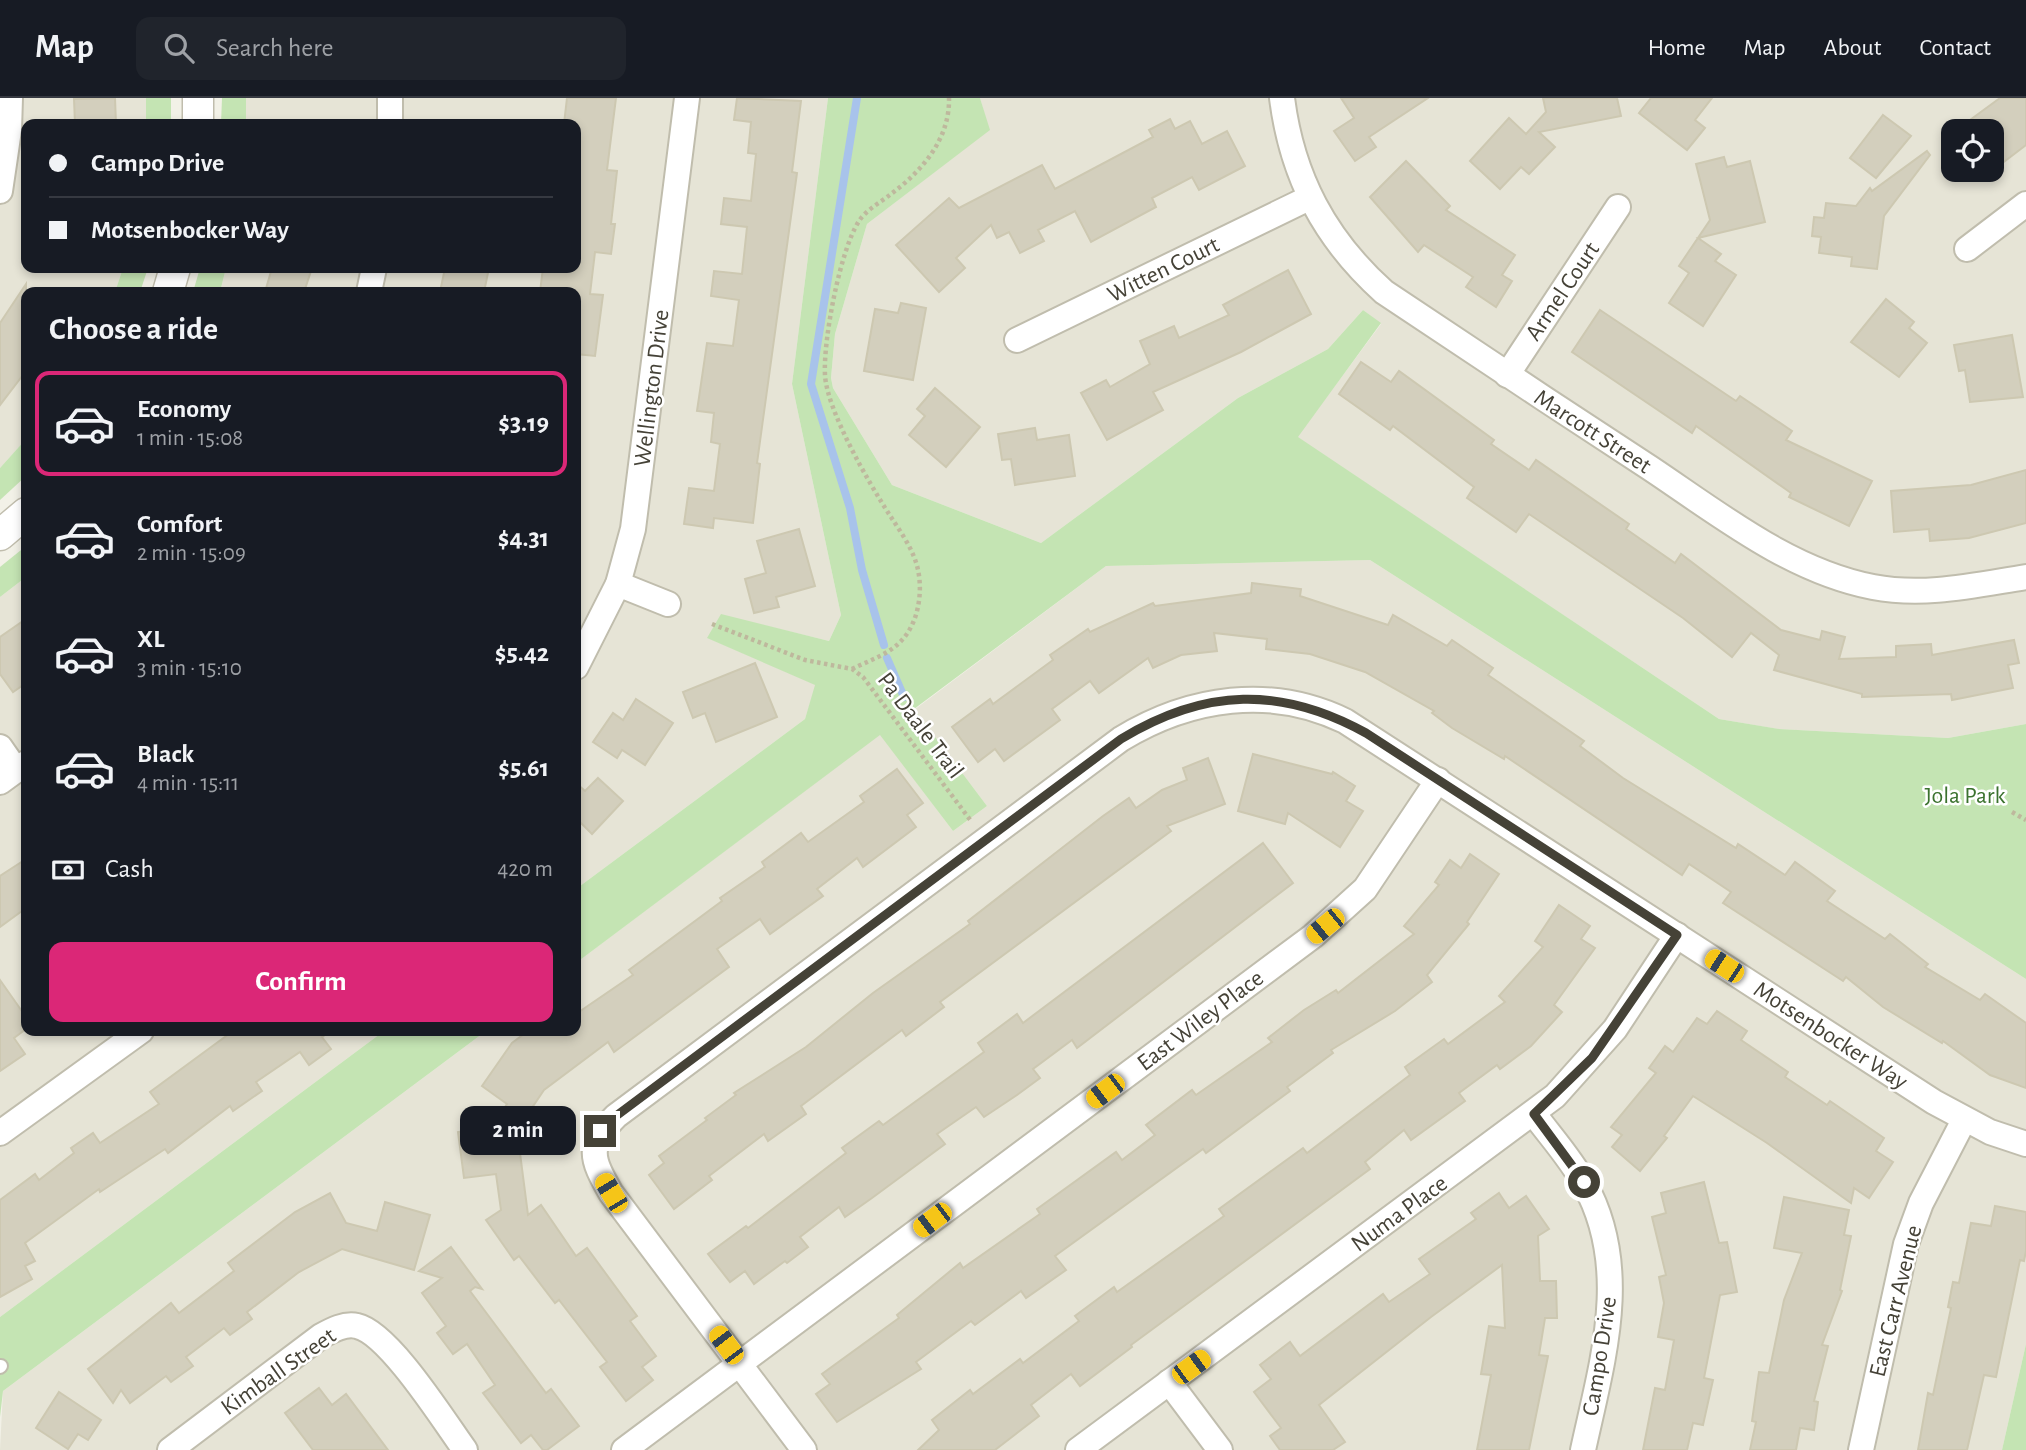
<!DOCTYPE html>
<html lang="en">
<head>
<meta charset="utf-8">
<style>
	:root { --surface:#171b24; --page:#20242c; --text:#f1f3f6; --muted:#9ea1a6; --line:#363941; --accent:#db2777 }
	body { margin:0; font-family:"Alegreya Sans",sans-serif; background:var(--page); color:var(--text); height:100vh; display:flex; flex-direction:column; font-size:26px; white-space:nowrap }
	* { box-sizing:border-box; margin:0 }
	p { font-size:23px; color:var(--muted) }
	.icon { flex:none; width:38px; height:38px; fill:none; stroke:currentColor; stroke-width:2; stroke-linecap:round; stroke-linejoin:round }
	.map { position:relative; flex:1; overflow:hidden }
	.side { position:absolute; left:21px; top:189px; width:560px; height:749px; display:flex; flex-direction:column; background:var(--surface); border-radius:14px; box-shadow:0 4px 10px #0003 }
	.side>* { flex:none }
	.hud { position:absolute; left:21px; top:21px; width:560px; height:154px; border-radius:14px; box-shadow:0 4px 10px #0003; display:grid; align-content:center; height:154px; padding:0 28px; background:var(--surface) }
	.fabs { position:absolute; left:1941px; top:21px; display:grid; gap:14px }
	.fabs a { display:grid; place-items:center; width:63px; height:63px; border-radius:14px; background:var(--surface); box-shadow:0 4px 10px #0003; font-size:35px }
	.end { position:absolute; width:32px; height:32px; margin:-16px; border:9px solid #454237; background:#fff; box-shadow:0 0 0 4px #fff }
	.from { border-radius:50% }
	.bubble { position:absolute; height:49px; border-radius:14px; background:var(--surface); box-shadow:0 4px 10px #0003; font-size:23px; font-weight:700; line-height:49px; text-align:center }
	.car { position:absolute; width:21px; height:42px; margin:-21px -10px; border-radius:9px; box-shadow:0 0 5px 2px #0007; background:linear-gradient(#f5c518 24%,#345 0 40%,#f5c518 0 76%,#345 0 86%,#f5c518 0) }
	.hud b { display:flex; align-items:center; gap:24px; height:66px; font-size:26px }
	.hud b+b { border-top:2px solid var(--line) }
	.hud i { width:18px; height:18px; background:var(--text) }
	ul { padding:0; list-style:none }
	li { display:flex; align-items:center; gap:21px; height:105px; margin:0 14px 10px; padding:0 14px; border:4px solid transparent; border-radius:14px }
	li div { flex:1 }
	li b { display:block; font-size:26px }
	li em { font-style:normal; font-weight:700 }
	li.on { border-color:var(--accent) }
	li>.icon { width:63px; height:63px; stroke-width:1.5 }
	h2 { padding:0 28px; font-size:32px; line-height:84px }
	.pay { display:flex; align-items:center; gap:18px; height:77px; padding:0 28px; font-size:26px }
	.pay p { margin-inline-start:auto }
	.action { display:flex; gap:14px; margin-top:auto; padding:14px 28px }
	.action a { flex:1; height:80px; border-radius:14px; background:var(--accent); color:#fff; font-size:28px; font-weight:700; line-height:80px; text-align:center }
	header { display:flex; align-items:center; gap:42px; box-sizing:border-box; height:98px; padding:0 35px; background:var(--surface); border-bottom:2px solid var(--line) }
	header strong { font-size:33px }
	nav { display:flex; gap:38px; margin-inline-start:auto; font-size:24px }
	.search { width:490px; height:63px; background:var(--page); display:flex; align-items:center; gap:18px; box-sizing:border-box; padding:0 24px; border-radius:14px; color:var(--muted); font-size:26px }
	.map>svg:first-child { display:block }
	.residential { fill:#e6e4d6; fill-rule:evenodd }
	.green { fill:#c4e4b3 }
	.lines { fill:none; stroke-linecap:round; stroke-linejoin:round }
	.stream { stroke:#a8c3eb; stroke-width:8 }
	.building { fill:#d3cfbd; stroke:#cdc8b1; stroke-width:2 }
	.service-casing { stroke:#c0bdad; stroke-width:16 }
	.minor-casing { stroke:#c0bdad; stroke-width:28 }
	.tertiary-casing { stroke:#c0bdad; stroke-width:33 }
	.path { stroke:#beb89d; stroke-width:4.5; stroke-dasharray:3.5 3.5; stroke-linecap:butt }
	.service { stroke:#fff; stroke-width:12 }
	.minor { stroke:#fff; stroke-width:24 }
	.tertiary { stroke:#fff; stroke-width:30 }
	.route { stroke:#454237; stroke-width:9 }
	.labels { text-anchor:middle; stroke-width:5; stroke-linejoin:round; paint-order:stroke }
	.street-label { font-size:24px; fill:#454237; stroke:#fff }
	.park-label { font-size:24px; fill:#3b722e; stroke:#fff }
</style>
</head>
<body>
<header>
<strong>Map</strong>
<div class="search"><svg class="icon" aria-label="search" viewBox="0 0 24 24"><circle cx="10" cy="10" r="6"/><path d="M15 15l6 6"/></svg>Search here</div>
<nav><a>Home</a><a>Map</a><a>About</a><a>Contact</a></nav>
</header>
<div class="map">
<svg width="2026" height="1352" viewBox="0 0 2026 1352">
	<rect width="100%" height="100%" fill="#f2f1e7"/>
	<g class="residential">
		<path d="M0,0H146V26H26V170H123L115,194H26V341L0,370Z"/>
		<path d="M246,0H828L792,286L841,517L829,543L721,517L708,540L816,587L805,621L576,791V194H220L226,170H576V26H246Z"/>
		<path d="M980,0H2026V626L1948,640L1778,631L1719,621L1297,339L1381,226L1363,212L1328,251L1238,300L1041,445L892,387L833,290L831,280L835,236L867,126L989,32ZM1953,33H1992V72H1953Z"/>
		<path d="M1370,462L2026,881V1246L2002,1352H0L3,1293L486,933H576V865L880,636L953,733L987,708L914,612L1106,468Z"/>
		<path d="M26,479V933H384L0,1219V499Z"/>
	</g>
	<g class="green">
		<rect x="146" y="0" width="25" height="26"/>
		<path d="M222,0H246V26H221Z"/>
		<path d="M828,0H980L990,32L867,126L835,236L831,280L833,290L892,387L1041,445L1238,300L1328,251L1363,212L1381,225L1298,339L1719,621L1779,631L1948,640L2026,626V881L1370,462L1106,468L914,611L987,708L953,733L880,637L576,865V791L805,621L815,587L707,540L721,516L829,543L841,517L792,286Z"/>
		<path d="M123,170H148L140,194H115Z"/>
		<path d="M200,170H226L220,194H193Z"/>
		<path d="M26,341V378L0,402V370Z"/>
		<path d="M26,448V479L0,499V469Z"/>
		<path d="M384,933H486L3,1293L0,1319V1219Z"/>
		<path d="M2026,1246V1352H2002Z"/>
	</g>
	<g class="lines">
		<g class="stream">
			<path d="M857,0L811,286L850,410L862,472L884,547"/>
			<path d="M887,560L904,599"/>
		</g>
	</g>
	<g class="building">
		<path d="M115,0L116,26H75L74,1Z"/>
		<path d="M567,0H616L607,72L617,73L611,126H615L611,156L595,154L590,196L603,197L595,258L576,256V194H540L543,170H576V26H564Z"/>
		<path d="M737,0L801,3L792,74L797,75L757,365L760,366L753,425L714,420L713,430L684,426L689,390L714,393L720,346L711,344L714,315L697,313L707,245L733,248L739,202L711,198L714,173L742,176L747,129L721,126L724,100L751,103L756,56L748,55L751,24L734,22Z"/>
		<path d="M1341,0H1428L1369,39L1376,49L1355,63L1334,33L1354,20Z"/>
		<path d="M1543,0H1617L1621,18L1539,34L1555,49L1529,76L1521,69L1500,91L1470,63L1509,20L1526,36L1546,14Z"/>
		<path d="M1651,0H1712L1695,22L1705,30L1687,52L1639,15Z"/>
		<path d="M2000,0H2026V47L1992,73V33H1955Z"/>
		<path d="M1883,17L1911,38L1876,80L1850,60Z"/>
		<path d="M1170,21L1175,31L1190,23L1202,46L1227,33L1245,68L1199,92L1192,79L1152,100L1156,109L1091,144L1075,113L1038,132L1044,143L1020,155L1009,134L997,140L991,127L956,160L965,170L939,194L896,147L949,100L959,110L1042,67L1055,91L1153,39L1149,32Z"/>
		<path d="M1927,53L1930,57L1884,118L1877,171L1851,168L1852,159L1819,155L1821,139L1812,138L1814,119L1824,120L1826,105L1856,108L1870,90L1872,93Z"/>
		<path d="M1724,59L1727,69L1750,63L1765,124L1698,140L1721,156L1715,163L1736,177L1703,228L1669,205L1689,175L1679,168L1710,122L1696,66Z"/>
		<path d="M1406,63L1450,108L1446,112L1515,157L1502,177L1512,183L1496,209L1466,189L1473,179L1424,147L1418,154L1370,99Z"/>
		<path d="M272,170H312L304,194H265Z"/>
		<path d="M445,170H489L484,194H440Z"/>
		<path d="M1288,172L1311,216L1241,254L1153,294L1163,312L1107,342L1081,295L1106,282L1110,289L1150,266L1140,243L1174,228L1179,240L1229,217L1223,207Z"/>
		<path d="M26,186V273L0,307V225Z"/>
		<path d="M1886,201L1914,224L1909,230L1927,245L1899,279L1851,244Z"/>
		<path d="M901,205L926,210L913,282L864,273L875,211L898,215Z"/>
		<path d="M1600,212L1736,303L1740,298L1792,333L1786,342L1872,383L1849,428L1789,399L1791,395L1696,328L1692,335L1572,254Z"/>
		<path d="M2012,237L2023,299L1970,304L1965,272L1959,273L1954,247Z"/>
		<path d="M1361,264L1391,284L1399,273L1494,342L1491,346L1529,372L1536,362L1629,426L1626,431L1675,465L1681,456L1781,532L1820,542L1822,533L1845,539L1839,561L1896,559V548L1931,546L1932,557L2014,542L2019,565L2008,567L2013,590L1952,602L1951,596L1862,599V596L1774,572L1779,557L1751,535L1732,559L1683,520L1529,416L1516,434L1467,400L1474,389L1393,328L1390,332L1339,296Z"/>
		<path d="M935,290L980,329L946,369L909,337L925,318L917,311Z"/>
		<path d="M1035,330L1037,342L1069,337L1075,378L1015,387L1011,361L1002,362L998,336Z"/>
		<path d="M2026,372V425L1969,440L1930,443L1929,431L1894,434L1891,393L1971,387Z"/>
		<path d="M799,431L815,488L776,499L779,509L754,515L745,481L766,475L757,443Z"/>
		<path d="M1252,485L1301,491L1300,498L1388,527L1393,517L1447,548L1452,542L1493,570L1488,577L1584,643L1580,648L1623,680L1736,750L1738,746L1785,777L1795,764L1835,793L1827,803L1885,841L1890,836L1928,866L1925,869L1980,902L1985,896L2026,925V990L1990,977L1943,943L1942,945L1883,909L1846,879L1843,883L1723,805L1731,794L1689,766L1682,777L1505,658L1504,661L1452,630L1432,615L1434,613L1365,574L1310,556L1266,551L1267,541L1214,535L1217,553L1181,557L1153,570L1148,560L1099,595L1090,583L1052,611L1060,622L1004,663L995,651L978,664L952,629L990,601L993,606L1053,562L1050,557L1088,531L1090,534L1153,505L1155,508L1251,495Z"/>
		<path d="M26,521V585L13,594L0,576V539Z"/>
		<path d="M755,565L777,619L716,644L705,615L693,620L683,594Z"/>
		<path d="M636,601L673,625L645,667L622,652L617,660L593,644L613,615L623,622Z"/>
		<path d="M1253,656L1332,676L1333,674L1355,688L1346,703L1363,713L1340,749L1288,715L1285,726L1238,713Z"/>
		<path d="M1208,660L1225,706L1167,728L1171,733L940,904L944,909L906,938L902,932L801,1008L806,1016L768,1043L764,1036L709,1078L712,1082L674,1111L649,1077L664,1065L659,1058L707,1022L705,1020L736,997L734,995L806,949L873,895L970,826L968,823L1103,718L1129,700L1136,710L1162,692L1187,682L1183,670Z"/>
		<path d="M897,671L923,705L907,717L916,729L863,769L857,760L817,791L823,798L770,836L760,821L717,851L729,869L614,954L608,944L544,992L517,1032L528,1117L541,1107L576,1158L587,1150L637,1218L630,1223L656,1258L642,1269L653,1282L626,1303L600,1269L607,1264L559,1202L555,1205L519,1158L514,1162L486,1122L501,1112L496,1076L464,1080L458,1034L491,1029L507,1006L482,988L512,945L528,933H576V916L633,877L629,872L722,803L720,800L765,769L762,764L801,735L808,744L864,704L860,698Z"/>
		<path d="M598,680L623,703L592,736L576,720V685L585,693Z"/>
		<path d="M1263,745L1293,785L1077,950L1072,942L1033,971L1040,980L1017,997L984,1019L976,1009L937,1036L945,1046L872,1100L845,1119L839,1109L800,1139L808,1149L787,1165L785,1163L754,1186L745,1173L730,1184L708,1156L746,1128L748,1130L846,1055L842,1050L879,1023L883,1027L984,954L978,945L1017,916L1023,925Z"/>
		<path d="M1470,756L1499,776L1467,824L1469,826L1427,877L1432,884L1395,913L1331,952L1333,955L1287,989L1290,993L1206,1055L1203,1051L1055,1158L1066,1172L1026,1200L1021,1193L975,1227L971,1223L916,1264L921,1271L837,1324L816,1296L830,1286L822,1276L899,1220L897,1217L960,1165L963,1170L1040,1116L1037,1111L1116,1054L1122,1062L1155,1037L1146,1027L1192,992L1196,997L1272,944L1268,940L1304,912L1336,892L1338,895L1414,836L1404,828L1439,787L1435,784L1450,762L1461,770Z"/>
		<path d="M26,761V810L0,829V778Z"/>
		<path d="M1559,807L1590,828L1581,841L1595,850L1554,907L1562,914L1531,948L1500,971L1497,967L1459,995L1465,1003L1411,1042L1404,1032L1365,1064L1370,1071L1131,1247L1132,1249L1080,1288L1071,1276L1031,1307L1039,1318L995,1352H918L939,1332L932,1322L970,1292L973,1296L1020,1261L1023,1265L1079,1223L1075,1218L1114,1189L1117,1194L1224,1118L1219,1111L1303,1050L1307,1055L1410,977L1405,969L1444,941L1448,946L1505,904L1499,898L1543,849L1535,843Z"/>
		<path d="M0,882L26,919V931L14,940L25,956L0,973Z"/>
		<path d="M1717,913L1747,933L1741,942L1788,974L1785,979L1827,1007L1830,1003L1884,1040L1876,1053L1893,1064L1869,1100L1854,1090L1851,1105L1767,1045L1693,998L1664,1038L1667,1040L1640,1073L1612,1049L1622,1037L1611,1029L1656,975L1649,970L1665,948L1673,954L1697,920L1707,926Z"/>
		<path d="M233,933H331L322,939L331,951L309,967L300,954L256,984L262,993L233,1013L230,1008L168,1055L165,1051L100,1094L99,1091L25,1145L35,1163L25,1168L32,1181L0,1199V1102L35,1076L39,1082L74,1055L71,1050L93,1035L100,1045L159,1006L150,994Z"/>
		<path d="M1704,1084L1719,1145L1727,1144L1737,1194L1720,1197L1704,1280L1713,1282L1703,1327L1693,1325L1687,1352H1643L1655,1290L1665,1292L1674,1242L1658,1239L1664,1205L1659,1179L1666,1177L1652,1119L1666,1115L1661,1095Z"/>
		<path d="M330,1095L346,1125L377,1133L385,1104L430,1117L414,1172L342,1151L299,1174L247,1214L252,1221L230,1237L224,1230L186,1259L193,1268L171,1284L166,1278L130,1305L121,1292L113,1305L88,1271L171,1205L179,1215L234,1173L228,1165L295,1114Z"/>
		<path d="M1499,1095L1509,1110L1526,1098L1549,1131L1538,1138L1540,1183H1556L1557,1220H1545L1539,1257L1548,1258L1529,1352H1477L1491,1277L1481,1276L1489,1228L1505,1230L1502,1167L1431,1219L1319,1307L1345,1344L1333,1352H1280L1270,1338L1281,1330L1254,1294L1271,1281L1260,1267L1290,1244L1300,1258L1383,1196L1389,1204L1430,1176L1419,1161L1476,1121L1471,1115Z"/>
		<path d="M1784,1099L1849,1112L1844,1137L1851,1138L1840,1192L1842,1193L1822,1247L1828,1248L1814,1303L1818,1304L1814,1332L1800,1330L1796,1352H1750L1756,1324L1752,1323L1759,1274L1769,1275L1784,1202L1802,1155L1774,1150Z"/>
		<path d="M1995,1108L2026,1114V1153L2024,1163L2020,1162L1996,1279L1984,1277L1967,1352H1918L1928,1295L1933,1297L1951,1210L1948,1209L1953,1184L1959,1185L1971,1125L1991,1128Z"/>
		<path d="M451,1149L482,1191L475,1189L470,1193L546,1295L551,1291L579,1328L547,1352H543L531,1337L521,1345L483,1295L495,1287L467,1246L453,1256L437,1235L446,1228L422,1195L442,1180L419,1173Z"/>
		<path d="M319,1290L332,1307L346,1296L388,1352H313L285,1315Z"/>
		<path d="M59,1294L101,1322L88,1342L78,1336L68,1351L36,1330Z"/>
	</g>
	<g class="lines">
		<g class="service-casing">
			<path id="service" d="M0,1269L1,1268"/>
		</g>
		<g class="minor-casing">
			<g id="minor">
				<path d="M1282,0C1292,79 1325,141 1384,194C1472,253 1561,312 1650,370C1719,416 1790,473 1873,489C1925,499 1975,487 2026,479"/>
				<path d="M390,26V0"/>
				<path d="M0,93L9,32L10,0"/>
				<path d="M1967,151L2026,106"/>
				<path d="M369,194L374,170"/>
				<path d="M1017,242L1309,100"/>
				<path d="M1507,277L1618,109"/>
				<path d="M618,486L668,506"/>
				<path d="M576,569L618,486L633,431L687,0"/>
				<path d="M0,649L16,672"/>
				<path d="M0,684L26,665"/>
				<path d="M1534,1016C1551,1039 1571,1061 1584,1085C1632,1170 1602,1264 1583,1352"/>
				<path d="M0,1035L141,933"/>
				<path d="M1169,1284L1220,1352"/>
				<path d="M170,1352L321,1238C332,1232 345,1225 357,1228C389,1235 444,1323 465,1352"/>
				<path d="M624,1352L1313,838L1365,791L1438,682"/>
				<path d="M804,1352L611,1095C591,1060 586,1048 616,1018L1121,641C1190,599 1271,587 1345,623L1934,1004L1990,1034L2026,1046"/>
				<path d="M1078,1352L1555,998L1615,931L1677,837"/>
				<path d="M1861,1352L1906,1146L1921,1105L1964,1022"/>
			</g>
		</g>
		<g class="tertiary-casing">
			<g id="tertiary">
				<path d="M198,26V0"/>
				<path d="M168,194L175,170"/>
				<path d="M0,437L26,415"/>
			</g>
		</g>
		<g class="path">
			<path d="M712,526L805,562L852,571L863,579L971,723"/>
			<path d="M852,571C868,563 890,556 902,542C918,525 923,495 918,472C914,452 900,433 889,416C869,385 827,313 825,277C823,243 840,152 859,123C866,112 881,104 891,96C922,73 950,41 949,0"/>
			<path d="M2012,714L2026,722"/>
		</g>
		<use href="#service" class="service"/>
		<use href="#minor" class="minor"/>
		<use href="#tertiary" class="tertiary"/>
	</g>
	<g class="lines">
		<path class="route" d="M600,1033L616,1018L1121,641C1205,590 1281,588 1366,635L1677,837L1592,960L1534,1016L1584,1084"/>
	</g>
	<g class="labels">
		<g class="street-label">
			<text transform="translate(1163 171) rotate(-26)" y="8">Witten Court</text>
			<text transform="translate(1562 193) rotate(-56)" y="8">Armel Court</text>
			<text transform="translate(651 290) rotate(-83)" y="8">Wellington Drive</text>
			<text transform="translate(1593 333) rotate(33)" y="8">Marcott Street</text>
			<text transform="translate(921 627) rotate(53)" y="8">Pa Daale Trail</text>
			<text transform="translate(1200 922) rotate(-37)" y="8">East Wiley Place</text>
			<text transform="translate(1831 937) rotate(33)" y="8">Motsenbocker Way</text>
			<text transform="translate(1399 1115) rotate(-36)" y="8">Numa Place</text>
			<text transform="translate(1895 1203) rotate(-76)" y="8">East Carr Avenue</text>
			<text transform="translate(1599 1258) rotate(-81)" y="8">Campo Drive</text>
			<text transform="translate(278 1273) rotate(-35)" y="8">Kimball Street</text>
		</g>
		<g class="park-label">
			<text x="1965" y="705">Jola Park</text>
		</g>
	</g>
</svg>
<div class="fabs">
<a><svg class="icon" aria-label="locate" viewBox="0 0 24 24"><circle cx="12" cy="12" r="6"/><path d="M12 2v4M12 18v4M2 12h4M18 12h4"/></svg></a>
</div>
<i class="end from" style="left:1584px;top:1084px"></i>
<i class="end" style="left:600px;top:1033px"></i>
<div class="bubble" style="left:460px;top:1008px;width:116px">2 min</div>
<i class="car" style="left:1325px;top:828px;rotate:231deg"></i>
<i class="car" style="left:1724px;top:868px;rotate:303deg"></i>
<i class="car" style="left:1105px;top:993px;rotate:233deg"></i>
<i class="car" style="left:611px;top:1095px;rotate:329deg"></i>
<i class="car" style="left:932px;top:1122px;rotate:233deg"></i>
<i class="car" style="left:726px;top:1247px;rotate:323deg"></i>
<i class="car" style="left:1191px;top:1269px;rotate:54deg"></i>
<div class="hud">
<b><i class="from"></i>Campo Drive</b>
<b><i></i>Motsenbocker Way</b>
</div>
<section class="side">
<h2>Choose a ride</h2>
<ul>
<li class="on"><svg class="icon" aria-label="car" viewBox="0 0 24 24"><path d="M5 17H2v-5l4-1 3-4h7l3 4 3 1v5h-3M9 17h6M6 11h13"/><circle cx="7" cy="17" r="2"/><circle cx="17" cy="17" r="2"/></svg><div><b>Economy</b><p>1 min · 15:08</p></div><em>$3.19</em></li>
<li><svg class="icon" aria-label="car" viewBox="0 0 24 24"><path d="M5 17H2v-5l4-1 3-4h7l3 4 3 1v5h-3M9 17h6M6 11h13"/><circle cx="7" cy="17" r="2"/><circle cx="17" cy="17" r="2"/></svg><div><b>Comfort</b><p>2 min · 15:09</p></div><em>$4.31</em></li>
<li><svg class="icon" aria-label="car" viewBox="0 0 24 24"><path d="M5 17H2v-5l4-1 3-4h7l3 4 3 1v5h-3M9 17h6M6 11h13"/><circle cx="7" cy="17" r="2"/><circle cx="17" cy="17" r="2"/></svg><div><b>XL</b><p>3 min · 15:10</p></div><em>$5.42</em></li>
<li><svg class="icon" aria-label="car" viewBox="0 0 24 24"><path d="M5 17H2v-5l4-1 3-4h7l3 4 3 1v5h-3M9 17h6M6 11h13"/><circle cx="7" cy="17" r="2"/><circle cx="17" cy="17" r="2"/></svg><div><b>Black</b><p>4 min · 15:11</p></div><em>$5.61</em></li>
</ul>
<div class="pay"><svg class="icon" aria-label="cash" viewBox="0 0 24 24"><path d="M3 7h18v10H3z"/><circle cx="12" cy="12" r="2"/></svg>Cash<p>420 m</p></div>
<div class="action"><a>Confirm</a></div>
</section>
</div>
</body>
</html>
